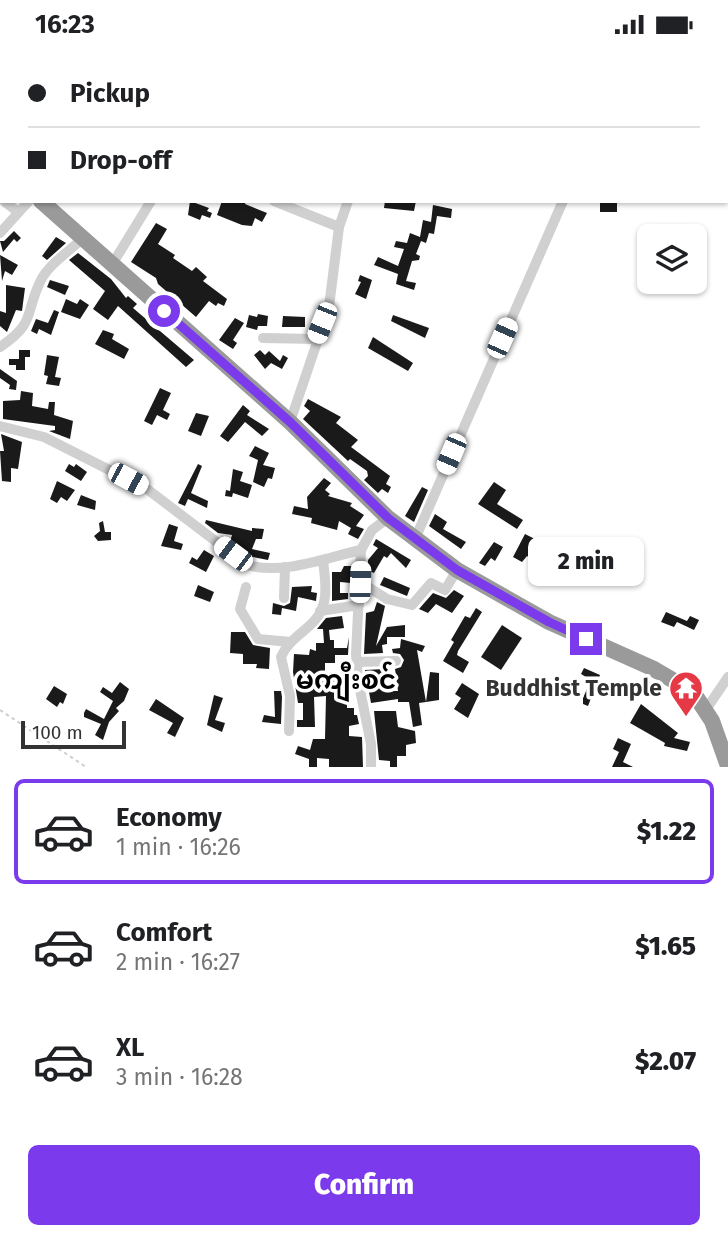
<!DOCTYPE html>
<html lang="en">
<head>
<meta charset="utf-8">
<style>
	:root { --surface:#fff; --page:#f2f2f2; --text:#202124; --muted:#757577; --line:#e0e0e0; --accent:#7c3aed }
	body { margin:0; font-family:"Fira Sans","Noto Sans Myanmar",sans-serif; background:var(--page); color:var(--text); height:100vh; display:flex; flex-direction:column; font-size:26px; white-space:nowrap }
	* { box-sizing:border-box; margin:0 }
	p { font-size:23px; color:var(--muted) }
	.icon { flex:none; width:38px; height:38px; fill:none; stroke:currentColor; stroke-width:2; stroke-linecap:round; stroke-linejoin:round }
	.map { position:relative; height:718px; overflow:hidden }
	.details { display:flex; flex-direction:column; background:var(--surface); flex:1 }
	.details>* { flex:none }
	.guide { position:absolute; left:0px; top:0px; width:728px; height:154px; box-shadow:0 2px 5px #0004; display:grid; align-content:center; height:154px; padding:0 28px; background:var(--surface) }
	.controls { position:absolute; left:637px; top:175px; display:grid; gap:14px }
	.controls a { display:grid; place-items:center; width:70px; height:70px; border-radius:10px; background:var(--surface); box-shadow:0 2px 5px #0004; font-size:35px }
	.scale { position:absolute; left:21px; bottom:18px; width:105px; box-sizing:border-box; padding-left:7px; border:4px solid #333; border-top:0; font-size:19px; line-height:24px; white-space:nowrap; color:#333; -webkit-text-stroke:5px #fff; paint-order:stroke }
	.end { position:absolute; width:32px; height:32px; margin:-16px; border:9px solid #7c3aed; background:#fff; box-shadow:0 0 0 4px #fff }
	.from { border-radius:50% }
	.bubble { position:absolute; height:49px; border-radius:10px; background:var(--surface); box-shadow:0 2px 5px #0004; font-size:23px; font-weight:800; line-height:49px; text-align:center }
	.car { position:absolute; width:21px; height:42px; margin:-21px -10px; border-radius:9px; box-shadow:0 0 5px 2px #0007; background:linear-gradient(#fff 24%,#345 0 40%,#fff 0 76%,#345 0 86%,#fff 0) }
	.guide b { display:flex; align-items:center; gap:24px; height:66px; font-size:26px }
	.guide b+b { border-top:2px solid var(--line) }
	.guide i { width:18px; height:18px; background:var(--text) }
	ul { padding:12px 0 0; list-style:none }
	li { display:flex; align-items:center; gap:21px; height:105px; margin:0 14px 10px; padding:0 14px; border:4px solid transparent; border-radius:10px }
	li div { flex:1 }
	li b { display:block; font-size:26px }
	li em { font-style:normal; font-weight:800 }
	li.current { border-color:var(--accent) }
	li>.icon { width:63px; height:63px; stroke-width:1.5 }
	.primary-button { display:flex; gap:14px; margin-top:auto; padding:14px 28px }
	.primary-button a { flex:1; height:80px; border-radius:10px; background:var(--accent); color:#fff; font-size:28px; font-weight:800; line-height:80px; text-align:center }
	.status { display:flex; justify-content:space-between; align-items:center; height:49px; padding:0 35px; background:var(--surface); direction:ltr }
	.status svg { height:19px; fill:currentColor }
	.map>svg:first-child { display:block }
	.building { fill:#1a1a1a }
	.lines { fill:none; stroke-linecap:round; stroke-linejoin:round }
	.path { stroke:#cdcdcd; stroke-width:2; stroke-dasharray:3.5 3.5; stroke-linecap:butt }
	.minor { stroke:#d0d0d0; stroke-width:10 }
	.highway { stroke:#9a9a9a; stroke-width:16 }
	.route { stroke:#7c3aed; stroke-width:9 }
	.labels { text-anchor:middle; stroke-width:7; stroke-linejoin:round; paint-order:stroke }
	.poi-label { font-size:23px; font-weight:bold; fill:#333; stroke:#fff; text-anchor:end }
	.quarter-label { font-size:26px; font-weight:bold; fill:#000; stroke:#fff }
</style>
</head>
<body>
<div class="status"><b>16:23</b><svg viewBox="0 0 49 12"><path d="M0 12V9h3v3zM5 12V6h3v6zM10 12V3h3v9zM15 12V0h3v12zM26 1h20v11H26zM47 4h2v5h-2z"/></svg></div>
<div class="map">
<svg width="728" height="718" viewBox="0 0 728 718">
	<rect width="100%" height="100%" fill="#fff"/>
	<g class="building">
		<path d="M190,152L209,159L207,162L212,164L210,169L202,166L200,171L188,166Z"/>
		<path d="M222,152H246L245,155L267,164L262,173L255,169L252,177L242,176L217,166Z"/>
		<path d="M385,152H416L414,162L384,159Z"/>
		<rect x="600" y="152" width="17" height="11"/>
		<path d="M433,156L452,160L451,169L437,167L434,185L429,184L426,194L421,192L416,205L420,207L419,211L412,212L406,232L416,234L414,241L396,235L398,225L374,216L378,208L398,217L404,200L394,198L396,192L407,194L410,184L420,188L423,171L431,173Z"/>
		<path d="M156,174L167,180L158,195L175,206L173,209L192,222L196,218L207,228L203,232L227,250L224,257L218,254L216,257L209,252L196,268L158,235L156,229L131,213Z"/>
		<path d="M14,182L21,189L17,193L14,190L3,203L0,192H4Z"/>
		<path d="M56,188L66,194L47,211L42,207Z"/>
		<path d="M78,204L111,230L126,249L128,247L137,255L133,259L194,311L186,318L118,257L108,271L93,260L105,242L69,211Z"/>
		<path d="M0,206L18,216L12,226L5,222L2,232Z"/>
		<path d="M360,226L372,231L366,250L355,245L361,233L358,232Z"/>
		<path d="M50,231L69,237L65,246L47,238Z"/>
		<path d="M6,236L25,239L22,262L16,261L7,283L0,277V262L6,264Z"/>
		<path d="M66,250L77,255L80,250L89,256L80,270L61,263Z"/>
		<path d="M54,261L59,263L51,286L39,280L37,285L31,282L36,270L48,274Z"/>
		<path d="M258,265L268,267L267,277H258L257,281L246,278L249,266L257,268Z"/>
		<path d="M393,266L429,279L425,289L391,272Z"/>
		<path d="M283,267L305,268V278H282Z"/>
		<path d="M235,269L244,274L233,291L237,294L233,300L219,291Z"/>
		<path d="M103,281L114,285L112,290L129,300L124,310L95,295Z"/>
		<path d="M373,288L413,314L408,322L368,299Z"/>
		<path d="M19,301H30V308H25V321H16V316H9V310H19Z"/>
		<path d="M260,301L265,306L269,302L280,312L283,306L288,309L282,320L271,314L265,320L254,306Z"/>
		<path d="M47,306L59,308L55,328L61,329L59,337L46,335L48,327L44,326Z"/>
		<path d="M0,320L17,332L16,341L9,340L10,336L0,329Z"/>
		<path d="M160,339L171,344L163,361L170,365L167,371L157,366L152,376L144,372Z"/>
		<path d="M21,342L33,344L32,357L48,360L49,353H55L54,366L73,372L70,390L49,382L55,381V377L3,370V352L20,351Z"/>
		<path d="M308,350L341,368L336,374L358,391L351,398L390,427L386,435L391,438L388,444L382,440L378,444L364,431L368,427L367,422L350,410L348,412L303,370L310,362L304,357Z"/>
		<path d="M243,356L250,362L247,366L269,380L262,387L245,373L228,393L220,387Z"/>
		<path d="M196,364L209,367L201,387L188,382Z"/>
		<path d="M1,385L22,393L18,420L11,419V433L2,432L0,402H4Z"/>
		<path d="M255,397L269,404L263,416L275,419L272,430L268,429L264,438L253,433L258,411L249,407Z"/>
		<path d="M69,415L74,418L76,415L87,423L81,432L65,422Z"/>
		<path d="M198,415L202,417L191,444L208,452L207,459L188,450L185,457L178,454Z"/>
		<path d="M233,420L243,423L240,432L252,436L248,449L233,444L232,448L225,447L226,441L230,442Z"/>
		<path d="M324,429L331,434L325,441L330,445L328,447L352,454L350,457L364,466L356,477L364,480L358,490L348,485L351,479L339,472L337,481L311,474L312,469L292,465L294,457L308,460L307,448Z"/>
		<path d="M57,432L75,441L67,452L61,448L57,454L50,450Z"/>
		<path d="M494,433L506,441L497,455L523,471L517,480L478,455Z"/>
		<path d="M422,438L428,441L414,473L405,467Z"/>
		<path d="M81,446L96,452L95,461L77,456Z"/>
		<path d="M435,465L447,473L443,480L466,493L461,500L429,477Z"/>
		<path d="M206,471L252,482V479L264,480L262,490H256L252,500L270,504L268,511L248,507L230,493L232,486L218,484L205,474Z"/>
		<path d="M103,472L105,483H111V491L98,492L94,487L100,482L99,474Z"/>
		<path d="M169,475L178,478L174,492L183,495L181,501L161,497Z"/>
		<path d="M525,485L537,491L533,496L544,502L538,514L527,507L522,513L513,508Z"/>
		<path d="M376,490L411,511L406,519L391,504L387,509L384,507L374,524L368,521V511L378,499L373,496Z"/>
		<path d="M494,493L503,498L495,512L491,509L485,517L479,514Z"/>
		<path d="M204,501L214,507L206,523L189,514L192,508L197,511Z"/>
		<path d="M344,517H352L351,534L340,533V544H348V550L332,552V523H341Z"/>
		<path d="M384,528L410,539L407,547L380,536Z"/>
		<path d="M198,536L214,543L210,553L194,547Z"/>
		<path d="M312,537L311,543L317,544L316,552L298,548L296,562L282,559L281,566L272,565L273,554L284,557L290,554L292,538Z"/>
		<path d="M454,541L464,547L452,564L436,555L428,564L419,560L433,544L446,549Z"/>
		<path d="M377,553L385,557L376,597L387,578L405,576V588H387V595L382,596L383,604L364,605L366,564L374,562Z"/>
		<path d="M476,559L482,563L458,602L457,606L469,613L463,624L443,612L454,593L451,591L465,567L470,569Z"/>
		<path d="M666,563L687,572L690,567L699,571L694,581L677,573L674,578L661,573Z"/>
		<path d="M342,567L344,579L329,581L330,591H334V599H347L349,588L348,606H335V614H325V628L342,627V636H351L352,643H342V654H347V659H354V666H357L359,675L349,677V687L362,688L363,718H329V710L317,709V718H309V710L295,705L298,697L310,701L313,690H325L326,647L314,648L315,678H297V671H303V654H298L293,623L294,605L309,606L310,600L316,602V594H324L323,580H317L326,569Z"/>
		<path d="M502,576L522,589L501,621L481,608Z"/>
		<path d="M231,583H245L253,596L270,599L269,620L256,619L257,615H243V605L230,604Z"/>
		<path d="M401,590L425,597L422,603L417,601L426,653L419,654L422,676L413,678L409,653H398V650L371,654L365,621L385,620L388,642H398L395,620L401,618L404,611L400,605L393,604L392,600L400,599Z"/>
		<path d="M584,619L600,626L588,657L583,655V649L591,631L581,625Z"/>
		<path d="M430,623L439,624V651L426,653Z"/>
		<path d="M120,633L129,640L124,652L116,659L119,662L109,673L103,691L95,686L101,675L84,668V664L86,660L104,670L113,652L100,643L103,638L112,644Z"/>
		<path d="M462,634L479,645L468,669L454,660L461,649L455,645Z"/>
		<path d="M54,637L67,645L63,655L60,653L57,658L46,650Z"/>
		<path d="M274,642H281L282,648L281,675L262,673L264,666L275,668Z"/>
		<path d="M214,646L223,649L215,671L225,674L222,683L207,676Z"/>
		<path d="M156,650L184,669L175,688L167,684L173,674L149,661Z"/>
		<path d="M641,655L678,684L674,689L690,693L687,702L664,697L665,694L630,674Z"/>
		<path d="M374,662H396L398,678L415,682L416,694L406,696V707H397V718H390V712L379,711Z"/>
		<path d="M618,689L631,695L623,713L633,718H612L619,703L613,700Z"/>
	</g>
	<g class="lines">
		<path class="path" d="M0,661L86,718"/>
		<g class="minor">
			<path d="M267,0L272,2"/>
			<path d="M129,2V0"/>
			<path d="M185,2L186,0"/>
			<path d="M243,2L244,0"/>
			<path d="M402,2L403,0"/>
			<path d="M0,82H2"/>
			<path d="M4,152L18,163"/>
			<path d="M274,152L339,178"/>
			<path d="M0,184L29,152"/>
			<path d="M113,214L151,152"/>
			<path d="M263,289L316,290"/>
			<path d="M0,298C37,273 24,265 41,231C49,215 71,201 83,189"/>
			<path d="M290,373L329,258L339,178L348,152"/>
			<path d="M0,377L44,388L147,440L247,516C284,526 325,509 361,501"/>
			<path d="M415,490L563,152"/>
			<path d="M360,533L387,550L412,556L431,534L445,541L457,521"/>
			<path d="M246,538L240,560L258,590L291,593"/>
			<path d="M284,549L285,518"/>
			<path d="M320,562L359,556"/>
			<path d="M357,613L396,612"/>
			<path d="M705,662L728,628"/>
			<path d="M289,682L290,647L281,608C288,591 304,584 315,571C330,555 325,530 323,511"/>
			<path d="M371,718V695L358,631L356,605L361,501L372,481L388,469"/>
		</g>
		<g class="highway">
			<path d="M0,114L2,115"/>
			<path d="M41,152L290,373L388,469L457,521L549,573L652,619L693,643L712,672L728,717"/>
		</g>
	</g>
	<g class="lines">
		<path class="route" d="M164,262L290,373L388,469L457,521L549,573L586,590"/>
	</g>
	<defs>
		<g id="temple-pin" transform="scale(1.75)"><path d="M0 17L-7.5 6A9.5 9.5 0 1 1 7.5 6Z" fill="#e63946" stroke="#fff"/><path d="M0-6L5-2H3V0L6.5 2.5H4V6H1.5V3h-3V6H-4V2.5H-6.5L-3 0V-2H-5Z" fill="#fff"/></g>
	</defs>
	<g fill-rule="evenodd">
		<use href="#temple-pin" x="686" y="639"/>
	</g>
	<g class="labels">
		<g class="poi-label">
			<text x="662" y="647">Buddhist Temple</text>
		</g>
		<g class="quarter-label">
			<text x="346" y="640">မကျီးစင်</text>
		</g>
	</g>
</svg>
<div class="controls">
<a><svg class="icon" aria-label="layers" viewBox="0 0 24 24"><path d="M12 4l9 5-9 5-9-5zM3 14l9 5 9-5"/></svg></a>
</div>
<div class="scale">100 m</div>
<i class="end from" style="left:164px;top:262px"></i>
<i class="end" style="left:586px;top:590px"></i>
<div class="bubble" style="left:528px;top:488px;width:116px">2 min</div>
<i class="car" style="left:322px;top:274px;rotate:202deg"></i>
<i class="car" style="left:502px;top:289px;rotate:24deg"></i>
<i class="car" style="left:451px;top:405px;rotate:203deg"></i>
<i class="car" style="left:128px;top:430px;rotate:118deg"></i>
<i class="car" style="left:233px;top:505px;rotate:307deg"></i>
<i class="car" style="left:360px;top:533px;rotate:2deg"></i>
<div class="guide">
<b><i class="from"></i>Pickup</b>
<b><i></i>Drop-off</b>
</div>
</div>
<section class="details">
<ul>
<li class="current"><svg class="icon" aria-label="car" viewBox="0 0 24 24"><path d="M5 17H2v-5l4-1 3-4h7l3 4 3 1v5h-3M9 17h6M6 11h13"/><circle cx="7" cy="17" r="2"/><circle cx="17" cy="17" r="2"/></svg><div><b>Economy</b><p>1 min · 16:26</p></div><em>$1.22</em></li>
<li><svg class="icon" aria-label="car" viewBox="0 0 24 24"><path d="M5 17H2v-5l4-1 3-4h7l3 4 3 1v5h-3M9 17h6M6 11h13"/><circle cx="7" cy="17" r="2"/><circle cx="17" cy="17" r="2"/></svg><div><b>Comfort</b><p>2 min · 16:27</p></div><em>$1.65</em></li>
<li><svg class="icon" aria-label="car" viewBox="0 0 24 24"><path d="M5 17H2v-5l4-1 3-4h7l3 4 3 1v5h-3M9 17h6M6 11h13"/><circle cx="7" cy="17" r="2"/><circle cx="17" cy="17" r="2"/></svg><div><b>XL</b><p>3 min · 16:28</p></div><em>$2.07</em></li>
</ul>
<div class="primary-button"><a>Confirm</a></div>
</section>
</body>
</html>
